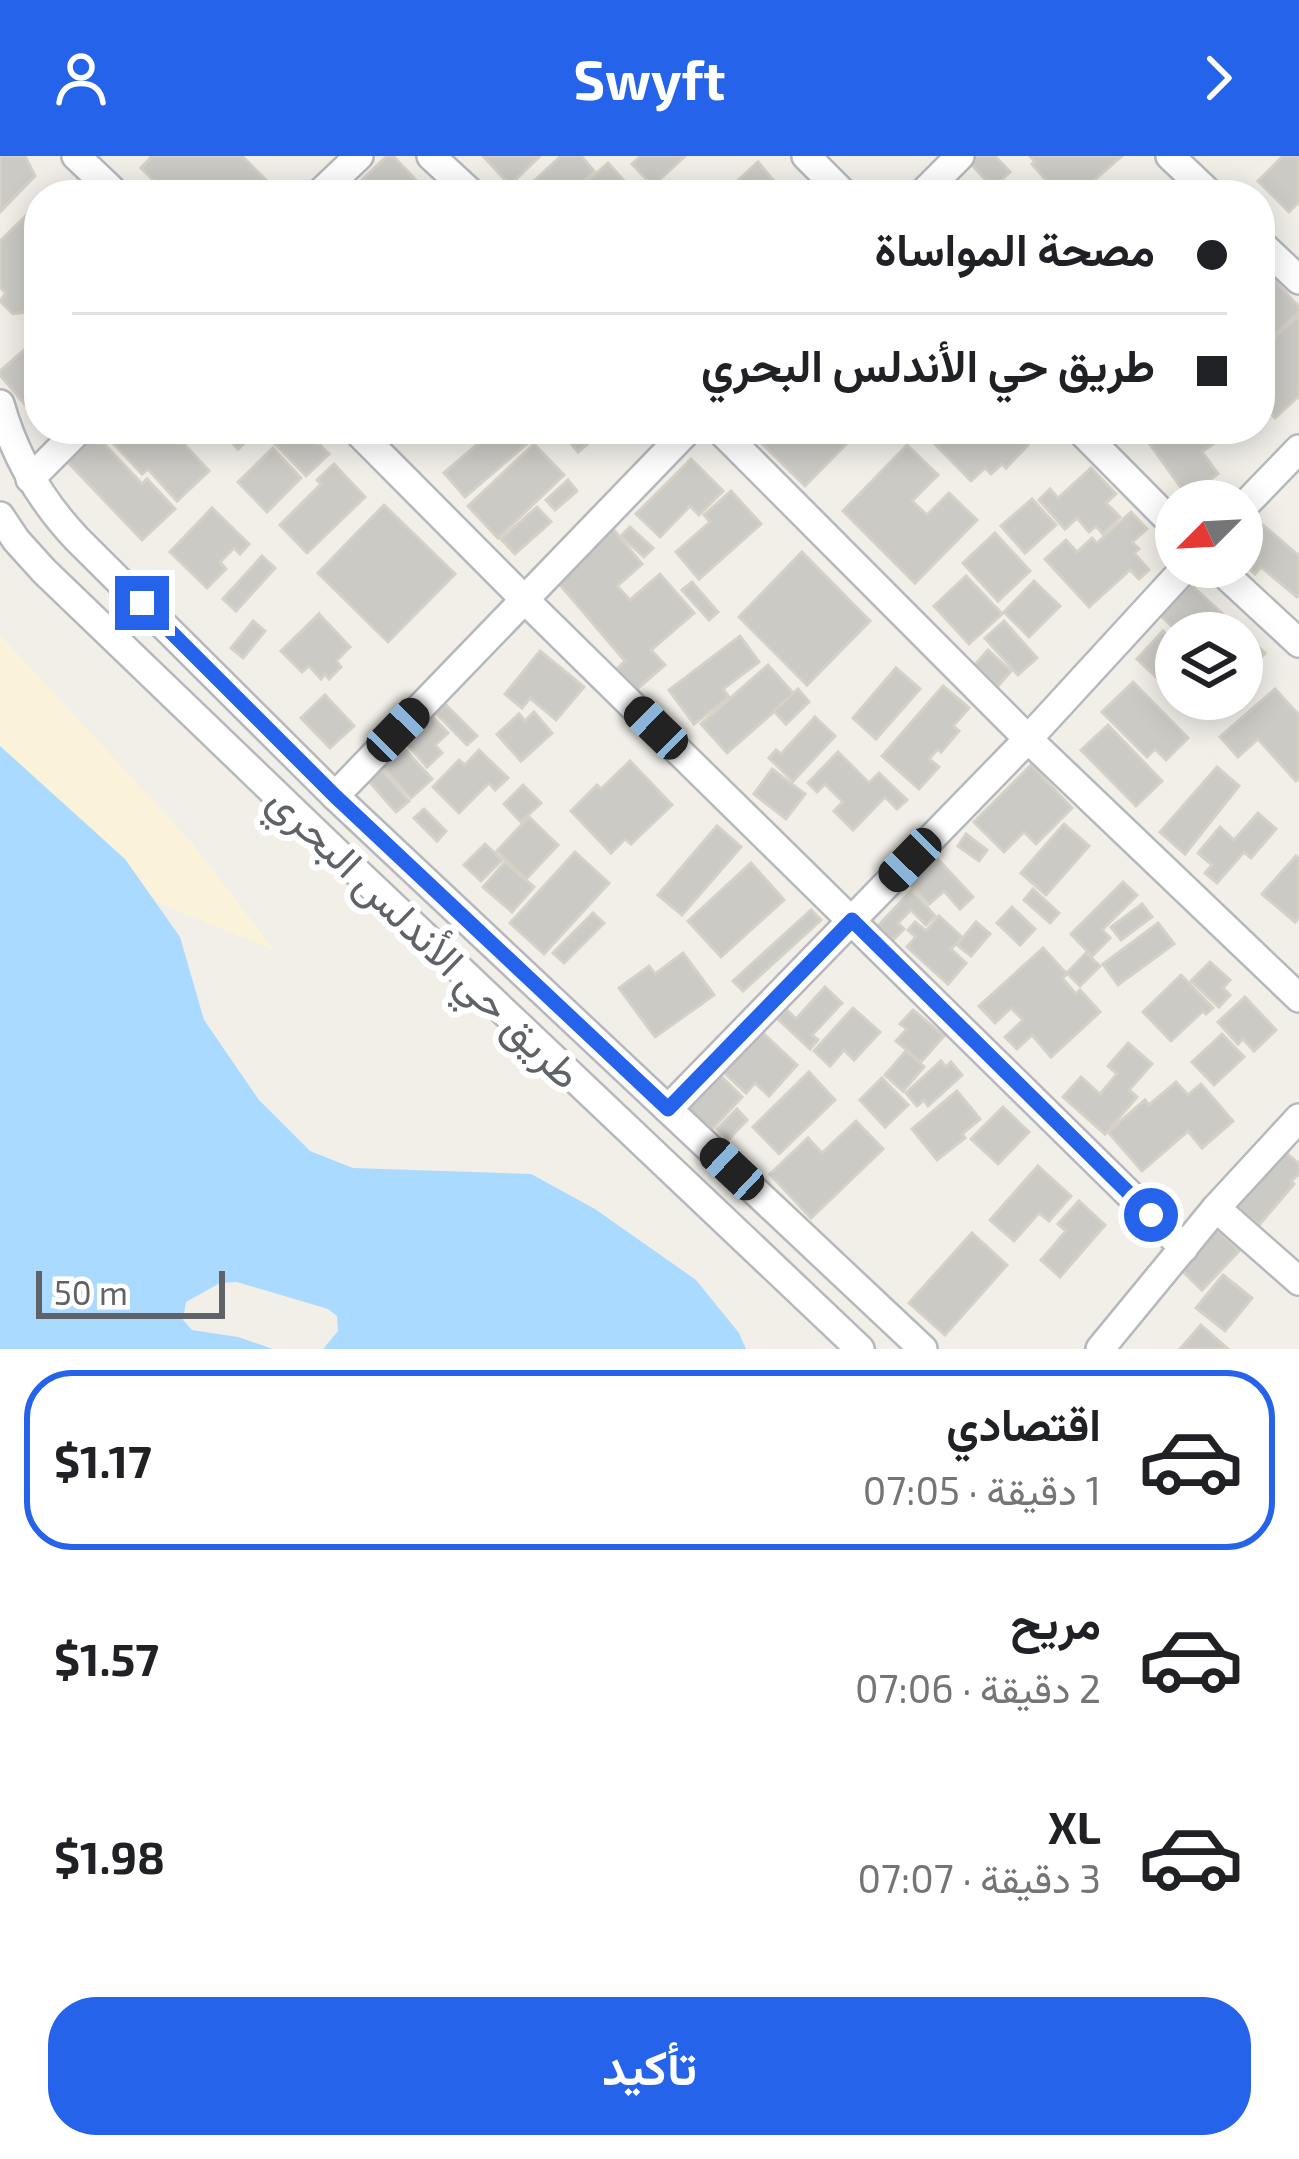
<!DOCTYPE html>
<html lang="ar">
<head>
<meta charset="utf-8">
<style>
	:root { --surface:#fff; --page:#f2f2f2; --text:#202124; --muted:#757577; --line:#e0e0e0; --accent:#2563eb }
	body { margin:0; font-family:"Exo 2",Vazirmatn,sans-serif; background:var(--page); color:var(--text); direction:rtl; height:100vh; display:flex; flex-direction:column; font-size:45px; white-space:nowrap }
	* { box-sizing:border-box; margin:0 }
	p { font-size:39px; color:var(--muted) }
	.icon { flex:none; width:66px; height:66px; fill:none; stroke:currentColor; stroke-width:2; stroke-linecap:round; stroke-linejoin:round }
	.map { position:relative; height:1193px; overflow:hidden; direction:ltr }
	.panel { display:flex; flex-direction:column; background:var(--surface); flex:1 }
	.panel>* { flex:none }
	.guide { position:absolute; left:24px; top:24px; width:1251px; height:264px; border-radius:48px; box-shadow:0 6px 30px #0003; direction:rtl; display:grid; align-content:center; height:264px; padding:0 48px; background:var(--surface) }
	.needle { width:78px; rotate:246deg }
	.buttons { position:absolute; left:1155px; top:324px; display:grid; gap:24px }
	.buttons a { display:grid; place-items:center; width:108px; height:108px; border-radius:50%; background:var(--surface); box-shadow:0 6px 30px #0003; font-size:60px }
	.scale { position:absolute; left:36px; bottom:30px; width:189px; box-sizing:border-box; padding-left:12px; border:6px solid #5f6368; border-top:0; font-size:33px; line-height:42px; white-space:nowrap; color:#5f6368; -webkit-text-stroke:9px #fff; paint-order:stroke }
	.end { position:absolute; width:54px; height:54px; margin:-27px; border:15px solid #2563eb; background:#fff; box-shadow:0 0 0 6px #fff }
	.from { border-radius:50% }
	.car { position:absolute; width:36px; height:72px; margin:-36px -18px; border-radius:15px; box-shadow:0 0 9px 3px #0007; background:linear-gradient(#222 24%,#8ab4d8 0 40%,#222 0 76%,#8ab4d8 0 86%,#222 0) }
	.guide b { display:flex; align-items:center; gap:42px; height:114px; font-size:45px }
	.guide b+b { border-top:3px solid var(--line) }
	.guide i { width:30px; height:30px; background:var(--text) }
	ul { padding:21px 0 0; list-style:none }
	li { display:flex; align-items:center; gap:36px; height:180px; margin:0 24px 18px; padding:0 24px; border:6px solid transparent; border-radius:48px }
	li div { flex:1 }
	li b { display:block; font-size:45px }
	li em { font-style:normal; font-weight:700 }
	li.selected { border-color:var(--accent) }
	li>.icon { width:108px; height:108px; stroke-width:1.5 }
	.primary-button { display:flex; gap:24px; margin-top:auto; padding:24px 48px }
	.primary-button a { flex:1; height:138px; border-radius:48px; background:var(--accent); color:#fff; font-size:48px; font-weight:700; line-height:138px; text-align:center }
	header { display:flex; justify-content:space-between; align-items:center; height:156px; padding:0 48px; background:var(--accent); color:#fff; font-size:54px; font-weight:700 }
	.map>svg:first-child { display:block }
	.sand { fill:#fbf3d9 }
	.water { fill:#aadaff }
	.building { fill:#cccac5; stroke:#d6d1c6; stroke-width:3 }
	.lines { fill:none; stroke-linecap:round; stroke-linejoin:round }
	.minor-casing { stroke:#b5b8bc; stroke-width:32 }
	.minor { stroke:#fff; stroke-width:27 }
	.route { stroke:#2563eb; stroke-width:15 }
	.labels { text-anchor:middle; stroke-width:12; stroke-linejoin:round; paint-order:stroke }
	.street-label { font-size:42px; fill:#5f6368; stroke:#fff }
</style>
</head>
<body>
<header><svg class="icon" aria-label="forward" viewBox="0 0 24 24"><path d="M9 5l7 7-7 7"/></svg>Swyft<svg class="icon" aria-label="person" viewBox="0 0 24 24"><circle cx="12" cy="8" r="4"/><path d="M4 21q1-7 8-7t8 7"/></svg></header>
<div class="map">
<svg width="1299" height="1193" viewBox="0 0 1299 1193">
	<rect width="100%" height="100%" fill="#f1efe8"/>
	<path class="sand" d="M0,479L192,687L274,794L156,746L125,703L0,590Z"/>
	<path class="water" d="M0,590L125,703L180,781L204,864L259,944L310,995L353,1012L531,1018L595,1053L696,1124L739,1177L746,1193H323L338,1175L337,1160L328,1153L237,1126L220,1127L186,1146L183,1164L192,1174L238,1181L273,1193H0Z"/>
	<g class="building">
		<path d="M0,0H25L35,20L0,56Z"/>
		<path d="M152,0H242L269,27L257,39H168L141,12Z"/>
		<path d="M387,0H393L430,39H346Z"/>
		<path d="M483,0H540L510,29Z"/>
		<path d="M561,0H581L594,15L567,39H519Z"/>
		<path d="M641,0H685L653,30L632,8Z"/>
		<path d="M964,0H995L1010,16L993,32Z"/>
		<path d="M1030,0H1122L1077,39H1059L1032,8L1035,6Z"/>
		<path d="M1283,0H1299V46L1289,56L1258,25Z"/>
		<path d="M758,6L785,38L722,39Z"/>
		<path d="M608,7L637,39H572Z"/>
		<path d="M39,47V143L26,156L13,158L0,145L6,137L0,131V85Z"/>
		<path d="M1265,114L1299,151V156L1260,192V119Z"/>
		<path d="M1299,159V240L1275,262L1260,246V194Z"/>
		<path d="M39,181V250L35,253L31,249L28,252L0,219V215Z"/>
		<path d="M100,273H170L209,315L177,345L148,313L142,318Z"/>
		<path d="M231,273H259L238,293L225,279Z"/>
		<path d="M287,273H304L329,298L306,320L274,287Z"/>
		<path d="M495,273H517L529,286L465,341L444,317Z"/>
		<path d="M559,273H605L578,296Z"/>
		<path d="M747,273H861L805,330Z"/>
		<path d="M920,273H1012L1028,289L1006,312L1002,308L991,318L985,312L971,325Z"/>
		<path d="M1139,273H1246L1229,285L1225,279L1202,296L1218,318L1187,340Z"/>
		<path d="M91,274L142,328L147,323L175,353L142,384L63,301Z"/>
		<path d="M534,288L564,319L498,382L468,350Z"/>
		<path d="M907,289L938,319L912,345L927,359L949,337L977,364L915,427L843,355Z"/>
		<path d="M273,292L301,322L267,356L238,326Z"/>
		<path d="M691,303L723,335L699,359L690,350L660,381L636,358Z"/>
		<path d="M334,308L365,341L307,397L280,369L321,328L317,324Z"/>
		<path d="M1091,312L1116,338L1106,347L1120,361L1103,378L1096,370L1089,376L1077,362L1065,373L1039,344L1050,333L1058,342Z"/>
		<path d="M568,324L577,335L555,354L546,344Z"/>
		<path d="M731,335L761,368L699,423L676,396L710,366L704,359Z"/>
		<path d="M1032,343L1056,369L1025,397L1001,370Z"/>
		<path d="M384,349L455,418L388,486L318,417Z"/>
		<path d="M537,351L551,366L515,398L501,383Z"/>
		<path d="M212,352L249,388L240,398L234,392L220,406L226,413L207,432L170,396Z"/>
		<path d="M1131,356L1147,373L1132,386L1139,393L1134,397L1149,414L1139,423L1130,414L1089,451L1045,403L1066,384L1077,396L1092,382L1097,387Z"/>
		<path d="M1248,369L1257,376L1263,369L1299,400V438L1297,441L1261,411L1255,418L1242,406V376Z"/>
		<path d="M630,371L653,392L644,401L621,380Z"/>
		<path d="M613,373L642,408L617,430L630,444L660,418L694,457L651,494L665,509L636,534L617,513L625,505L555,423Z"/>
		<path d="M995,377L1030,415L998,445L963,407Z"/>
		<path d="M802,396L870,465L807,529L739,461Z"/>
		<path d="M262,400L275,412L236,455L223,443Z"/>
		<path d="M966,420L1002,458L969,488L934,450Z"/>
		<path d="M1034,425L1060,450L1029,481L1004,456Z"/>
		<path d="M692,426L718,456L709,464L682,434Z"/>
		<path d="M1189,427L1265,497L1242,521V477H1179L1160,459Z"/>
		<path d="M319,458L350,491L336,505L341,511L329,523L325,518L321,523L309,510L302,516L281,495Z"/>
		<path d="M253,465L265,475L243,502L231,492Z"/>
		<path d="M1004,465L1037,502L1018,519L985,482Z"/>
		<path d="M1163,475L1176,488V540L1137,503Z"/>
		<path d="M740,480L759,506L723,533L729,541L694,568L669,534Z"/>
		<path d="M988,494L1011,515L998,530L975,509Z"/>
		<path d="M540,495L584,531L556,564L530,542L522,552L505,538Z"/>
		<path d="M768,509L794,538L727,597L701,568Z"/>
		<path d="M896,512L920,533L876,583L853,562Z"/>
		<path d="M1133,526L1188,582L1166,604L1155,593L1147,601L1102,556Z"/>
		<path d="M943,530L969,552L953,570L959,575L941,596L938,593L929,603L939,611L919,633L882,600Z"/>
		<path d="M798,533L809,546L786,568L774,555Z"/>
		<path d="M1275,533L1299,559V622L1296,625L1258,583L1238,601L1220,581Z"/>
		<path d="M325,539L354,570L330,592L301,562Z"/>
		<path d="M442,545L477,580L467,589L433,554Z"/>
		<path d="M426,554L448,577L435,589L442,597L427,611L399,579Z"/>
		<path d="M534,556L552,577L521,605L497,578L519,558L525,565Z"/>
		<path d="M815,561L835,580L793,625L769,602L776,594L781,598Z"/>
		<path d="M1108,569L1162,625L1136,650L1081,594Z"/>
		<path d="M401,589L432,623L411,642L380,608Z"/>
		<path d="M479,594L508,622L495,634L489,627L459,657L433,631L459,604L465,609Z"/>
		<path d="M838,596L869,627L879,617L907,644L897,653L885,641L853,674L834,655L843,646L825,628L817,636L808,627Z"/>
		<path d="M630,605L672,649L631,688L625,683L611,697L571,655L597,629L601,633Z"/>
		<path d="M1031,609L1072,652L1036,688L1024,676L1004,696L974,666Z"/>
		<path d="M379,611L409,645L396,656L366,622Z"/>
		<path d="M1217,611L1239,630L1185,698L1160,676Z"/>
		<path d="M772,613L805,638L786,663L754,638Z"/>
		<path d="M523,629L541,647L521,666L504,648Z"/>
		<path d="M424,653L446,675L437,685L414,662Z"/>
		<path d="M1258,657L1276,673L1251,702L1244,696L1217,727L1205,717L1212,709L1198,697L1220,671L1234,684Z"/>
		<path d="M529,661L558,689L526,723L497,695Z"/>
		<path d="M1064,668L1089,690L1046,739L1021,717Z"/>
		<path d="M717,670L741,691L682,759L658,739Z"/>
		<path d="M966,678L987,694L979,705L958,690Z"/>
		<path d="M485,688L502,704L481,725L464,709Z"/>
		<path d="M575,696L609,727L544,798L510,767Z"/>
		<path d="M934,699L973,741L960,753L944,735L929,748L906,724Z"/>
		<path d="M1296,700L1299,703V761L1295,766L1262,738Z"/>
		<path d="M505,706L534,731L512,756L483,731Z"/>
		<path d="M751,707L784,744L721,801L688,765Z"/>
		<path d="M1123,726L1137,739L1102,774L1110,782L1092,800L1071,778Z"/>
		<path d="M1033,733L1059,757L1050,767L1024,744Z"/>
		<path d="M912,734L935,760L926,769L911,754L898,767L904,773L893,784L878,770Z"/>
		<path d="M1142,748L1152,761L1121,784L1111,771Z"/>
		<path d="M1012,751L1035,773L1020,789L997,767Z"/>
		<path d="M811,754L821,764L743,835L733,825Z"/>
		<path d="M593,757L604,767L564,807L553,797Z"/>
		<path d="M939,760L962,781L951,793L966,807L948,828L907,791L916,781L908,774L915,766L926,775Z"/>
		<path d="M976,766L990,778L971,800L957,789Z"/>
		<path d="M1158,767L1174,788L1118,829L1103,808Z"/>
		<path d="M1043,792L1067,818L1062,822L1076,838L1080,834L1100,856L1051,901L1032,879L1017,893L1005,881L1023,864L1011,852L995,867L979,850Z"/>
		<path d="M683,797L714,839L655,881L619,832L649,810L655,818Z"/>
		<path d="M1086,797L1100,810L1080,830L1067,817Z"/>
		<path d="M1210,806L1230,824L1223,832L1230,839L1219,851L1191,825Z"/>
		<path d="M1181,819L1213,852L1206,858L1203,855L1171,885L1143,856Z"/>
		<path d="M825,831L842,847L812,879L818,884L810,893L778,863L786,853L796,863Z"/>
		<path d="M1245,841L1276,874L1254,895L1243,883L1238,888L1218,866Z"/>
		<path d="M853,852L880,876L854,904L844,894L830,910L814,895Z"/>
		<path d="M913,854L944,880L921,906L896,885L907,873L900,868Z"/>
		<path d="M762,876L797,909L769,940L755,927L746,937L717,910L728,898L735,905Z"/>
		<path d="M1222,878L1244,901L1214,929L1192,906Z"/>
		<path d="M1128,887L1152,908L1129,934L1137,941L1105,978L1063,941L1081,921L1100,938L1117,918L1108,910Z"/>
		<path d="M906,895L924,911L903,935L885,919Z"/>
		<path d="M941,905L946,911L951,906L962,919L928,950L924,944L917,950L906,937Z"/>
		<path d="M809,916L835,944L779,998L753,971Z"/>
		<path d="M719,918L742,941L710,975L687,952Z"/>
		<path d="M882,922L908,949L885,971L860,944Z"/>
		<path d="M1176,926L1188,939L1201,928L1233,965L1202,992L1188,975L1142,1015L1108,976L1145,944L1149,949Z"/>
		<path d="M957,935L980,963L962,978L965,982L937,1004L912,973Z"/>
		<path d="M1003,951L1029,976L998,1008L971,983Z"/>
		<path d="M737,953L747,964L728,984L717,973Z"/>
		<path d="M856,965L883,993L811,1062L770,1018L808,982L822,997Z"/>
		<path d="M1279,991L1299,1008V1018L1291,1025L1294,1028L1259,1069L1232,1047Z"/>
		<path d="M1038,1010L1071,1040L1049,1065L1039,1057L1014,1085L990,1064Z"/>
		<path d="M1079,1045L1105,1069L1060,1121L1041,1104L1066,1075L1058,1068Z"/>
		<path d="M1213,1070L1239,1095L1202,1134L1176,1109Z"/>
		<path d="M972,1077L1007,1109L945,1179L909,1147Z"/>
		<path d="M1223,1119L1252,1142L1225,1175L1196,1152Z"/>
		<path d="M1201,1169L1228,1193H1180Z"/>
	</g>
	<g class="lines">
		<g class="minor-casing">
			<g id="minor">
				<path d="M76,0L117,39"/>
				<path d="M431,0L473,39"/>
				<path d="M806,0L845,39"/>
				<path d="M1170,0L1211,39"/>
				<path d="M318,39L359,0"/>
				<path d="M921,39L960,0"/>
				<path d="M1260,87L1299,124"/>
				<path d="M0,248C15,301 40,344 77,383L335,640L923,1193"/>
				<path d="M355,273L525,444L1184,1092"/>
				<path d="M719,273L1028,583L1299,842"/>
				<path d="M1079,273L1176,371"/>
				<path d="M30,323L80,273"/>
				<path d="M1242,352L1299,293"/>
				<path d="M0,360L16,384L44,415L358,717L860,1193"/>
				<path d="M1217,411L1299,487"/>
				<path d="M335,640L689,273"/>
				<path d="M668,953L1028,583L1186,411"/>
				<path d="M1216,1052L1299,1125"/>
				<path d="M1100,1193L1216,1052L1299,962"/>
			</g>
		</g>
		<use href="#minor" class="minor"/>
	</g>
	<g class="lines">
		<path class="route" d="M142,447L335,640L668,953L852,764L1151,1059"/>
	</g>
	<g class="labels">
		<g class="street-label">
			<text transform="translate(425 781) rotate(44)" y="15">طريق حي الأندلس البحري</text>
		</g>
	</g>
</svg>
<div class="buttons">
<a><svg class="needle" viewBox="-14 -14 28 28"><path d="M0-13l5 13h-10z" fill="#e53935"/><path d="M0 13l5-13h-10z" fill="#757577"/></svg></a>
<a><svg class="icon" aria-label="layers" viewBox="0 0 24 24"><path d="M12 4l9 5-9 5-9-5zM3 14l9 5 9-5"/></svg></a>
</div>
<div class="scale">50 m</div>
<i class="end from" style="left:1151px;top:1059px"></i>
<i class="end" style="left:142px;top:447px"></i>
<i class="car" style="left:656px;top:572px;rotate:314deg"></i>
<i class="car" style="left:398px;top:574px;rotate:44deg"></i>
<i class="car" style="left:910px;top:704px;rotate:224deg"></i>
<i class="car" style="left:732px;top:1013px;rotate:313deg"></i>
<div class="guide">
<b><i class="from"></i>مصحة المواساة</b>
<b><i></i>طريق حي الأندلس البحري</b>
</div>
</div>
<section class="panel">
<ul>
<li class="selected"><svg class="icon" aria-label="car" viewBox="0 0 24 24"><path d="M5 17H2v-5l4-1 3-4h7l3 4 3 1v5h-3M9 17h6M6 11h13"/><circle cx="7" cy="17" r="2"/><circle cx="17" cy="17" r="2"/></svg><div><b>اقتصادي</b><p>1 دقيقة · 07:05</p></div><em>$1.17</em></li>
<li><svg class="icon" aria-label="car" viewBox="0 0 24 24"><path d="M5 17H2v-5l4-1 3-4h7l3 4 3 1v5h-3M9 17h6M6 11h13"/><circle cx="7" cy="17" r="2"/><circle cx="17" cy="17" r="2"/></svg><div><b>مريح</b><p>2 دقيقة · 07:06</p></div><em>$1.57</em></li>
<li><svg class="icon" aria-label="car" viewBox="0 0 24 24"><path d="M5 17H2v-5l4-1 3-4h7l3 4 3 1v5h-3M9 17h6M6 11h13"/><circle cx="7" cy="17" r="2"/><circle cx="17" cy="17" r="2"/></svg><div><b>XL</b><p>3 دقيقة · 07:07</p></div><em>$1.98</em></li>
</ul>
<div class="primary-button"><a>تأكيد</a></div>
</section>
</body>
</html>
